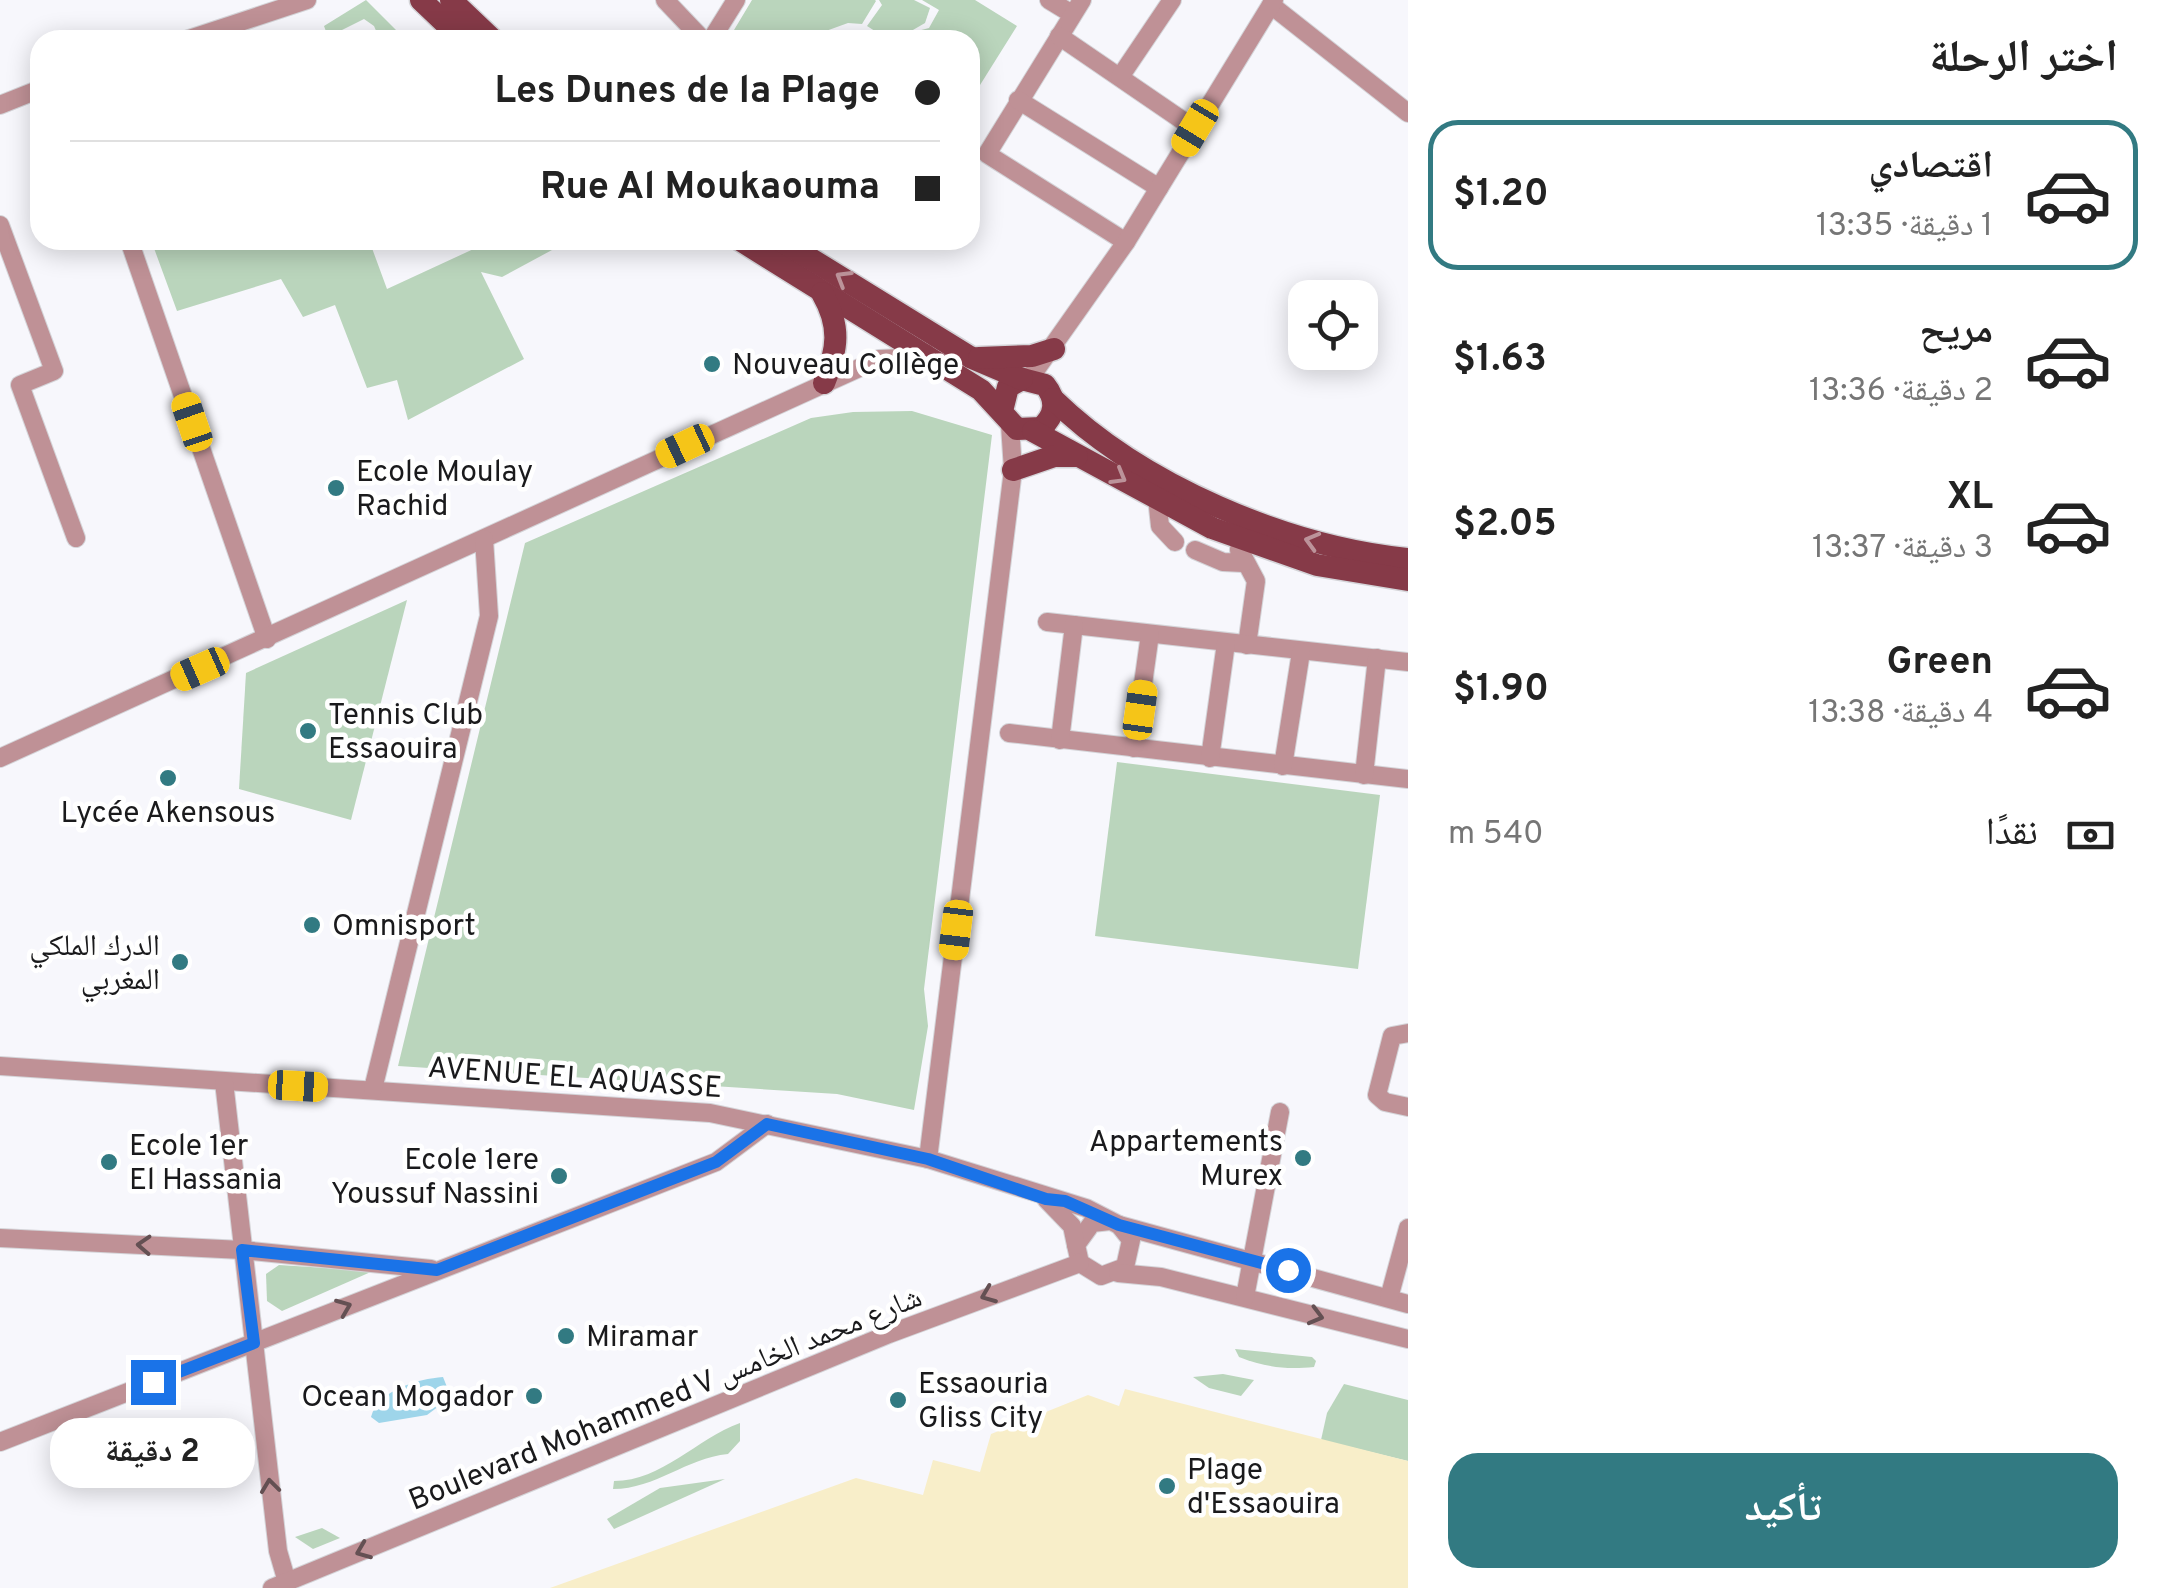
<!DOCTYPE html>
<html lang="ar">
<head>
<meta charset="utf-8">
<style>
	:root { --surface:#fff; --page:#f2f2f2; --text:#222; --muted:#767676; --line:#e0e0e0; --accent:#327a82 }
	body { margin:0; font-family:Overpass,"Noto Naskh Arabic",sans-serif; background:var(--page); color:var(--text); direction:rtl; height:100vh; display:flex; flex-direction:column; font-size:38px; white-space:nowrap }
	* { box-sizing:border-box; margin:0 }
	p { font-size:32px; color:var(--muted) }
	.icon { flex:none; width:55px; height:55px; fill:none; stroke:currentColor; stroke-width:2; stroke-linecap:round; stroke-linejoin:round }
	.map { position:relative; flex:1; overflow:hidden; direction:ltr }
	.panel { display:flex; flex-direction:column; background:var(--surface); width:750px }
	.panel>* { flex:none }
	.banner { position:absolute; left:30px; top:30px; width:950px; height:220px; border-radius:30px; box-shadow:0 5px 25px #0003; direction:rtl; display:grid; align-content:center; height:220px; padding:0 40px; background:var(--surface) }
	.buttons { position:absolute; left:1288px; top:280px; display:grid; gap:20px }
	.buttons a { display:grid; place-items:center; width:90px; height:90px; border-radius:20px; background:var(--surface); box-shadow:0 5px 25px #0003; font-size:50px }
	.end { position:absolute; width:45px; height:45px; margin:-22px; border:12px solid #1a73e8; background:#fff; box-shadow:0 0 0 5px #fff }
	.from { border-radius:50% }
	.bubble { position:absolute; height:70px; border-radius:30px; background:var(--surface); box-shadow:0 5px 25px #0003; font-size:32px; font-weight:700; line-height:70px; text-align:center; direction:rtl }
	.car { position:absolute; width:30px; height:60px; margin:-30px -15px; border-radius:12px; box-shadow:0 0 8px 2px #0007; background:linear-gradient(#f5c518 24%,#345 0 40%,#f5c518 0 76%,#345 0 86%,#f5c518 0) }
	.banner b { display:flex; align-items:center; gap:35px; height:95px; font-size:38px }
	.banner b+b { border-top:2px solid var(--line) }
	.banner i { width:25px; height:25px; background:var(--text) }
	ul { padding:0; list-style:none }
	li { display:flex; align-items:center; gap:30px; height:150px; margin:0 20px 15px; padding:0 20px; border:5px solid transparent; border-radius:30px }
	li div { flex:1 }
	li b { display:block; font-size:38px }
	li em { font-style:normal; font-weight:700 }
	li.active { border-color:var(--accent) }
	li>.icon { width:90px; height:90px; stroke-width:1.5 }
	h2 { padding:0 40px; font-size:45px; line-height:120px }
	.pay { display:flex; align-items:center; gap:25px; height:110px; padding:0 40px; font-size:38px }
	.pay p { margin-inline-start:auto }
	.cta { display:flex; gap:20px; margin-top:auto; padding:20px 40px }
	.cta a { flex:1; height:115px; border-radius:30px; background:var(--accent); color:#fff; font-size:40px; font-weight:700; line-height:115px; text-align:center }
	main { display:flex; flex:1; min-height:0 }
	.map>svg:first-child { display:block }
	.green { fill:#bad5bc }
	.sand { fill:#f8eec9 }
	.water { fill:#9ed5ea }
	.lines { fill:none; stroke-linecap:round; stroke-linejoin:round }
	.minor-casing { stroke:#d4d4d8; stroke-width:20 }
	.major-casing { stroke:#d4d4d8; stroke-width:25 }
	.minor { stroke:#bf9196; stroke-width:18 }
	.major { stroke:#863a48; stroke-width:22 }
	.oneway { stroke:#bc939a }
	.oneway2 { stroke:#645053 }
	.route { stroke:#1a73e8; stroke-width:12 }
	.poi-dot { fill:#327a82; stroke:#fff; stroke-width:4 }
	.labels { text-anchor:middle; stroke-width:9; stroke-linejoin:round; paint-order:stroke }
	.poi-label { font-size:30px; fill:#1a1a1c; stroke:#fff; text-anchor:start }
	.street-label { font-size:30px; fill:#1a1a1c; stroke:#fff }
</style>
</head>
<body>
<main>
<section class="panel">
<h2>اختر الرحلة</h2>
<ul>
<li class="active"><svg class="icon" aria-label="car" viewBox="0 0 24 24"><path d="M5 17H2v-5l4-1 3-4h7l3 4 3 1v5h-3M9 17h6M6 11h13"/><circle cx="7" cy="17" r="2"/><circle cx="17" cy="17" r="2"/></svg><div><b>اقتصادي</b><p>1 دقيقة · 13:35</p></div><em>$1.20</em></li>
<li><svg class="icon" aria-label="car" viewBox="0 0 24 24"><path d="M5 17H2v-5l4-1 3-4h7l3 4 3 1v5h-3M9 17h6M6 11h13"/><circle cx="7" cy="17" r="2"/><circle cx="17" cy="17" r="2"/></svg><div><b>مريح</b><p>2 دقيقة · 13:36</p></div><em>$1.63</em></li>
<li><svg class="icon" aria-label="car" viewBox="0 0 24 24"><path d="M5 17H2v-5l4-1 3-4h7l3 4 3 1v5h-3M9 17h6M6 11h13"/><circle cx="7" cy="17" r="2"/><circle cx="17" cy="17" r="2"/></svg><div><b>XL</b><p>3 دقيقة · 13:37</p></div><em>$2.05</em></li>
<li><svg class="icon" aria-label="car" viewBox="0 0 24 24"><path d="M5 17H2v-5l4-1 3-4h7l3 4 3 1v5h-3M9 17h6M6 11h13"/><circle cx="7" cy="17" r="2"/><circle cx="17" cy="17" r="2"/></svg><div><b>Green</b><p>4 دقيقة · 13:38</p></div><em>$1.90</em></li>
</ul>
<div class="pay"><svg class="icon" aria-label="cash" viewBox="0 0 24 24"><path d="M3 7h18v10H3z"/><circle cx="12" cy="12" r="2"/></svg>نقدًا<p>540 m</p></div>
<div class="cta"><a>تأكيد</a></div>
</section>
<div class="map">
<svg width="1408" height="1588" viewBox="0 0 1408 1588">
	<rect width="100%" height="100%" fill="#f7f7fc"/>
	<g class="green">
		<path d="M366,0L406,40H380L374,26L364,19L328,37L324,26Z"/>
		<path d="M752,0H875L876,1L862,24L848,23L801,40H728Z"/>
		<path d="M879,0H914L930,8L925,23L906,34L929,28L939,10L922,0H975L1017,26L970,101V40H901L899,36L889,40L867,26L882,5Z"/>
		<path d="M151,240H245L248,244L258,240H369L387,289L493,240H548L552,250L502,277L481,272L524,359L408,420L397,380L367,388L335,305L303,317L281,279L177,311Z"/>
		<path d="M912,411L992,435L924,989L928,1026L914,1110L837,1094L398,1066L525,543L811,418L853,412Z"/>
		<path d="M407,600L351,820L239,789L246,673Z"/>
		<path d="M1117,762L1380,795L1358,969L1095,936Z"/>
		<path d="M279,1265L373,1271L282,1311L267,1301L266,1274Z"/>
		<path d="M1235,1349L1312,1357L1316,1361L1314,1367C1285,1370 1265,1367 1239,1357Z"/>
		<path d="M1223,1374L1254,1380L1241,1396L1209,1388L1193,1377Z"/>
		<path d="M1344,1384L1408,1400V1461L1321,1440L1327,1413Z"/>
		<path d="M740,1423V1441L728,1454C686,1458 656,1489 613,1489L614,1481C662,1481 696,1439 740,1423Z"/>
		<path d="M725,1479L614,1529L607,1519L660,1488Z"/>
		<path d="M322,1528L340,1538L313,1549L295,1537Z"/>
	</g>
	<path class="sand" d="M1125,1389L1408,1461V1588H550L856,1478L923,1495L933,1460L980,1472L991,1434L1088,1395L1119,1406Z"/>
	<path class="water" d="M443,1377L451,1397L427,1415L379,1423L371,1417C378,1390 418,1379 443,1377Z"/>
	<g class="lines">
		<g class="minor-casing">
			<g id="minor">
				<path d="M665,0L703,40"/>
				<path d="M1049,0L1072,14"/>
				<path d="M1082,0L987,154L1126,242"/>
				<path d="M1271,5L1408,113"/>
				<path d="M1059,36L1195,129"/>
				<path d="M186,40L307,0"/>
				<path d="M711,40L736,0"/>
				<path d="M1120,77L1172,0"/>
				<path d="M1018,100L1159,188"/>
				<path d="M0,105L40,89"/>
				<path d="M0,225L54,371L20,385L76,538"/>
				<path d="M129,240L267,639"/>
				<path d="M1030,378L1126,242L1274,0"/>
				<path d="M1157,498L1160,526L1175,542"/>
				<path d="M1244,537L1239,549L1256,581L1247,645"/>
				<path d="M1195,550L1223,562L1243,563L1239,550"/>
				<path d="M1047,622L1408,662"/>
				<path d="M1009,733L1408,779"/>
				<path d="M1060,740L1074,625"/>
				<path d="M1134,748L1150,634"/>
				<path d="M0,758L879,359L923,357L926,353"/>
				<path d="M1210,758L1226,643"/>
				<path d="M1283,766L1301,652"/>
				<path d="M1364,775L1377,658"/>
				<path d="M1408,1033L1392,1036L1377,1095L1385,1102L1408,1107"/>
				<path d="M0,1066L710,1113L928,1159L1086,1208L1119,1225L1131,1240L1125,1267L1101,1276L1080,1263L1076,1245L1092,1223L1110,1221"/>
				<path d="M224,1082L278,1551L287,1582"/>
				<path d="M373,1089L489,616L484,539"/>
				<path d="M928,1159L1013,470L1010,425"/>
				<path d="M1046,1199L1072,1226L1076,1245"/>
				<path d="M1119,1225L1408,1304"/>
				<path d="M0,1238L242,1250L431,1269"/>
				<path d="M1118,1273L1161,1277L1408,1339"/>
				<path d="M1245,1297L1280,1112"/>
				<path d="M1389,1298L1408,1228"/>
				<path d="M0,1442L716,1162L767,1124"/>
				<path d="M272,1588L889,1334L1080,1263"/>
			</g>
		</g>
		<g class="major-casing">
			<g id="major">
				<path d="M421,0L463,40"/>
				<path d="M451,0L493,40"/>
				<path d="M740,240L981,390L1017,429L1041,428C1056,415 1057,400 1045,385L1022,379L1008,387L1002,411"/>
				<path d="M780,240L970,357L1022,379"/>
				<path d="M822,293C841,326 838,349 824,383"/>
				<path d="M979,358L1032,356L1054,349"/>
				<path d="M1053,399C1141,485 1287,547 1408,559"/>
				<path d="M1033,431L1212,528L1317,565L1408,580"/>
				<path d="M1013,470L1054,456H1077"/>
			</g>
		</g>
		<use href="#minor" class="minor"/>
		<use href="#major" class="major"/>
	</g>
	<defs><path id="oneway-chevron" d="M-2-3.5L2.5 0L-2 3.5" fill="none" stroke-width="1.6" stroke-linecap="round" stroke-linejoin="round" transform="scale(2.5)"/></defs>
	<g class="oneway">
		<use href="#oneway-chevron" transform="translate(843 278) rotate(-149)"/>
		<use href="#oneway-chevron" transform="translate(1119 477) rotate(30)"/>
		<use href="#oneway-chevron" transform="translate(1312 541) rotate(-164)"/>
	</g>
	<g class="oneway2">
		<use href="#oneway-chevron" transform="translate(144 1245) rotate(-177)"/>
		<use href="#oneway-chevron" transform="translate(988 1295) rotate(158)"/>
		<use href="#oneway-chevron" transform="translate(344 1307) rotate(-22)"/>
		<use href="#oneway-chevron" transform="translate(1316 1316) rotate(15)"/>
		<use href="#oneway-chevron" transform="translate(270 1486) rotate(-97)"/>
		<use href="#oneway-chevron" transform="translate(363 1551) rotate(158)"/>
	</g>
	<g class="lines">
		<path class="route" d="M153,1382L254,1343L242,1250L437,1270L716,1162L767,1124L928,1159L1046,1199L1065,1201L1119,1225L1288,1270"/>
	</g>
	<g class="poi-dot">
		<circle cx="712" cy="364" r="10"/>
		<circle cx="336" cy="488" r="10"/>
		<circle cx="308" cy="731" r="10"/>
		<circle cx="168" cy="778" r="10"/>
		<circle cx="312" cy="925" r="10"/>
		<circle cx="180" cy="962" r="10"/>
		<circle cx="1303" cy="1158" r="10"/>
		<circle cx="109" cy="1162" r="10"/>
		<circle cx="559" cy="1176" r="10"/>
		<circle cx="566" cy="1336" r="10"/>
		<circle cx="534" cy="1396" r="10"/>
		<circle cx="898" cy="1400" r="10"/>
		<circle cx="1167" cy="1486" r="10"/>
	</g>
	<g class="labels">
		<g class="poi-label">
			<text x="732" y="374">Nouveau Collège</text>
			<text x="356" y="481">Ecole Moulay<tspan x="356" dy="34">Rachid</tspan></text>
			<text x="328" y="724">Tennis Club<tspan x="328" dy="34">Essaouira</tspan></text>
			<text x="168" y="822" text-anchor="middle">Lycée Akensous</text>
			<text x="332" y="935">Omnisport</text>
			<text x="160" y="955" text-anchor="end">الدرك الملكي<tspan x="160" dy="34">المغربي</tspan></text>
			<text x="1283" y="1151" text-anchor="end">Appartements<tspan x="1283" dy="34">Murex</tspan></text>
			<text x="129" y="1155">Ecole 1er<tspan x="129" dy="34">El Hassania</tspan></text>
			<text x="539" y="1169" text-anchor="end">Ecole 1ere<tspan x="539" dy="34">Youssuf Nassini</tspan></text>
			<text x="586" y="1346">Miramar</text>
			<text x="918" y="1393">Essaouria<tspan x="918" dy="34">Gliss City</tspan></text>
			<text x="514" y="1406" text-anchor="end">Ocean Mogador</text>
			<text x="1187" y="1479">Plage<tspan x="1187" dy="34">d'Essaouira</tspan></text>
		</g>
		<g class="street-label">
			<text transform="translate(575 1077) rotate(4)" y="10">AVENUE EL AQUASSE</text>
			<text transform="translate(665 1398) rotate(-22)" y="10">Boulevard Mohammed V شارع محمد الخامس</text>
		</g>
	</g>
</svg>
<div class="buttons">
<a><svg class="icon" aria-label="locate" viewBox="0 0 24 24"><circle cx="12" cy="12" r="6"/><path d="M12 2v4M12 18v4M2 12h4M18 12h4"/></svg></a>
</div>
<i class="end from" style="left:1288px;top:1270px"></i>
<i class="end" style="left:153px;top:1382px"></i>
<div class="bubble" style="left:50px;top:1418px;width:205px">2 دقيقة</div>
<i class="car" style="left:1195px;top:128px;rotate:211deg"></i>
<i class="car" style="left:192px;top:422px;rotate:341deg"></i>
<i class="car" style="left:685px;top:446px;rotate:245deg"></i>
<i class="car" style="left:200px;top:669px;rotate:246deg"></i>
<i class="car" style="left:1140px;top:710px;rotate:8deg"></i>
<i class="car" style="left:956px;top:930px;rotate:187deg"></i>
<i class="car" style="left:298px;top:1086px;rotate:93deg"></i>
<div class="banner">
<b><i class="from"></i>Les Dunes de la Plage</b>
<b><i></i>Rue Al Moukaouma</b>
</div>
</div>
</main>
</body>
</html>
